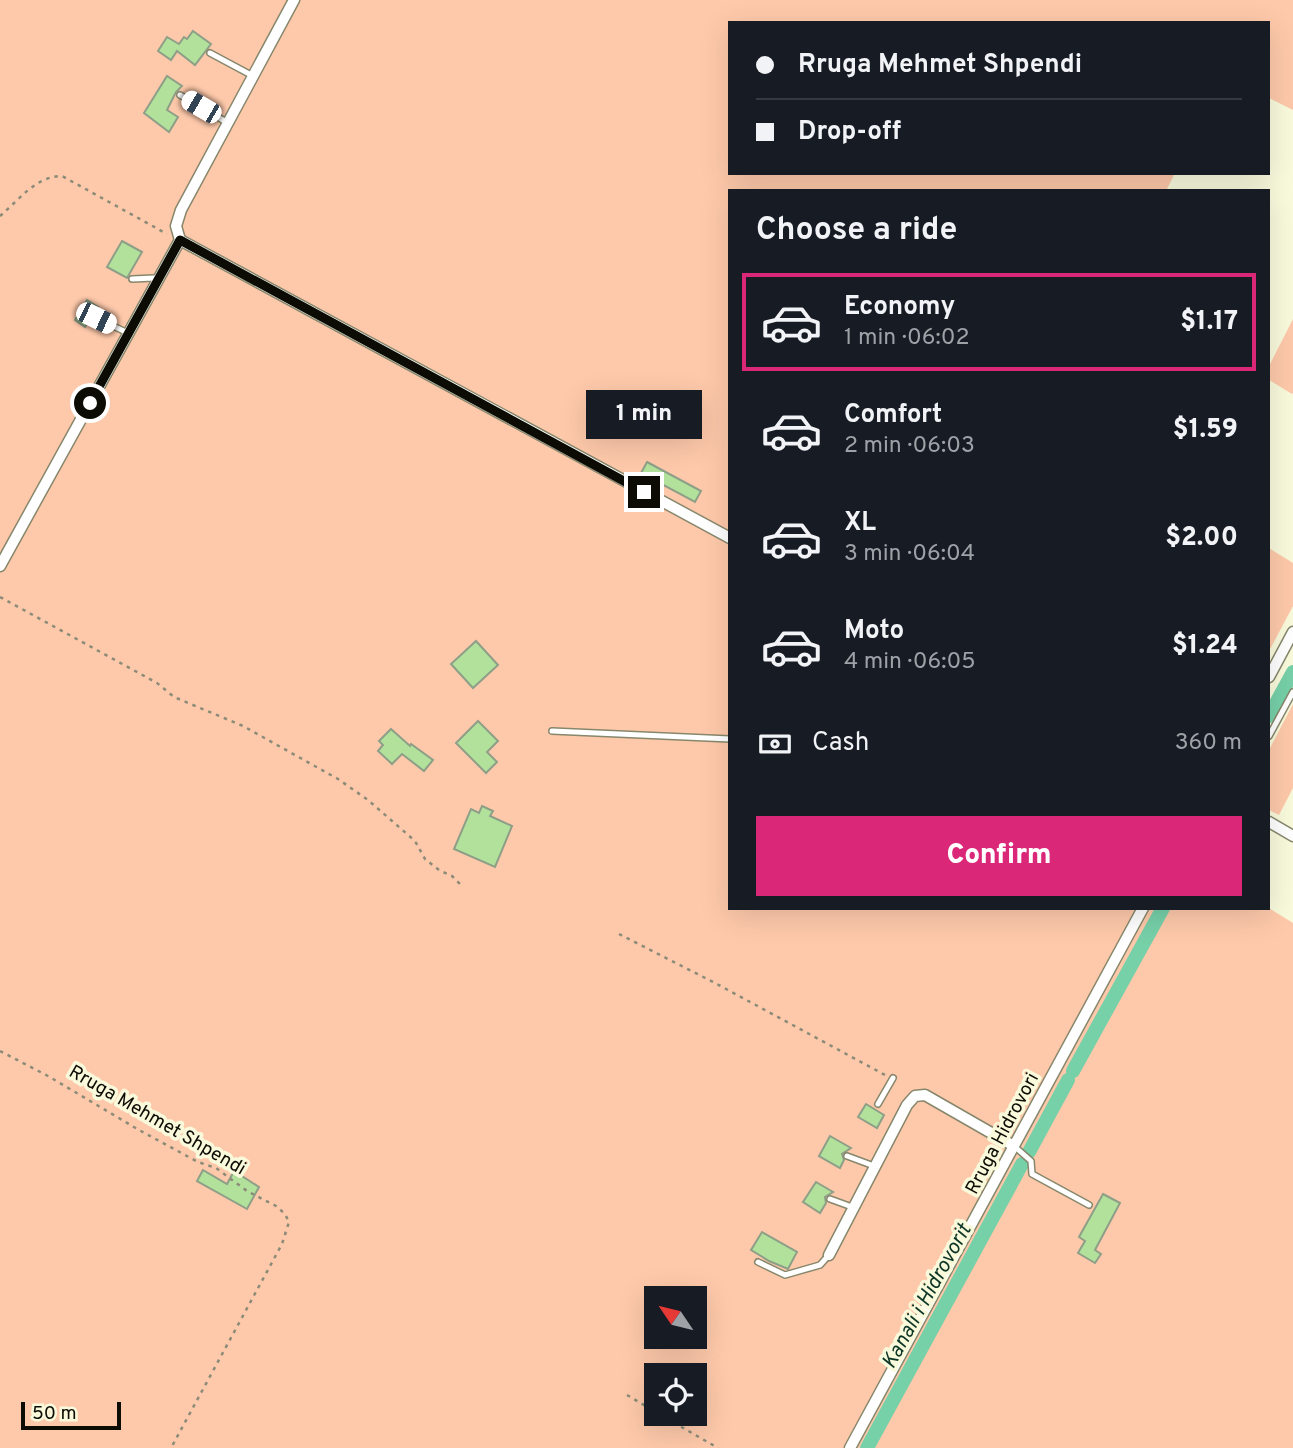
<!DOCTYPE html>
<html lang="en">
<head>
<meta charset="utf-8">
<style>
	:root { --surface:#171b24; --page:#242831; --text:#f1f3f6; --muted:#9ea1a6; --line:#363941; --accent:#db2777 }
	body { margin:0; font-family:Overpass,sans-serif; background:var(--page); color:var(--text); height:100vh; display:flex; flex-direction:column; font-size:26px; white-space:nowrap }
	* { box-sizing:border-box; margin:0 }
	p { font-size:23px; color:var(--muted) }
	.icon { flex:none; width:38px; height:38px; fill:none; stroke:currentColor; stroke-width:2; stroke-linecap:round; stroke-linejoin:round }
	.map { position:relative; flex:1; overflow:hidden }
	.side { position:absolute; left:728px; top:189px; width:542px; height:721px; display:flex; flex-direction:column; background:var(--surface); border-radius:0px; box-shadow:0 7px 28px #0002 }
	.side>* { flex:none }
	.top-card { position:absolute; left:728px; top:21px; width:542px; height:154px; border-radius:0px; box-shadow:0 7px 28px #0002; display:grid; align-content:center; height:154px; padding:0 28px; background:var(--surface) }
	.needle { width:46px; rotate:305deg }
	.buttons { position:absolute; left:644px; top:1286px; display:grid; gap:14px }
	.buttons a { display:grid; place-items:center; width:63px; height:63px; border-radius:0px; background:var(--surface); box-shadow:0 7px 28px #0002; font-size:35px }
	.scale { position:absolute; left:21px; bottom:18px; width:100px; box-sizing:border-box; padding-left:7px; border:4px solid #0c0c04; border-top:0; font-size:19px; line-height:24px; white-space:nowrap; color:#0c0c04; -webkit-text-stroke:5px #f9fadc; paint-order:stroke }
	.end { position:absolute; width:32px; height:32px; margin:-16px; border:9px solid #0c0c04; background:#fff; box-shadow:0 0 0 4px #fff }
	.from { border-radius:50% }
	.bubble { position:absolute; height:49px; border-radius:0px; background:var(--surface); box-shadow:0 7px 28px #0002; font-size:23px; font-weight:800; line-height:49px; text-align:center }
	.car { position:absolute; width:21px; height:42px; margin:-21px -10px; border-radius:9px; box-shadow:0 0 5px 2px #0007; background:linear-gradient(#fff 24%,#345 0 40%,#fff 0 76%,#345 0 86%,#fff 0) }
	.top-card b { display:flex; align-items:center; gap:24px; height:66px; font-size:26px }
	.top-card b+b { border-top:2px solid var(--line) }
	.top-card i { width:18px; height:18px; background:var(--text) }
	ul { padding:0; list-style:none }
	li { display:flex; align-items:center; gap:21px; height:98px; margin:0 14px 10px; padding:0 14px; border:4px solid transparent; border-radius:0px }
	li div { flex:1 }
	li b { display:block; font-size:26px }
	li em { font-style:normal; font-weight:800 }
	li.active { border-color:var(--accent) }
	li>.icon { width:63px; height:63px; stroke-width:1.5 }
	h2 { padding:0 28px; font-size:32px; line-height:84px }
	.pay { display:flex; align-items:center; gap:18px; height:77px; padding:0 28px; font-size:26px }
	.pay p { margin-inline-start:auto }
	.cta { display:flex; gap:14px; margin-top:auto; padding:14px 28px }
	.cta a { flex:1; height:80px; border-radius:0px; background:var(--accent); color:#fff; font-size:28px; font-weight:800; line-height:80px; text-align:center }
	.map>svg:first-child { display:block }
	.green { fill:#fec9aa; fill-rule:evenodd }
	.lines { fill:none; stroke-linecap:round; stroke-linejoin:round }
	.canal { stroke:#76d0a8; stroke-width:14 }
	.building { fill:#b2e19c; stroke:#8e9f87; stroke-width:2 }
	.service-casing { stroke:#87876c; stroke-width:8 }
	.minor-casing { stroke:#87876c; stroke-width:13 }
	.path { stroke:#8b8b78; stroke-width:2.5; stroke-dasharray:3.5 5; stroke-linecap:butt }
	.service { stroke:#fff; stroke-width:5 }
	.minor { stroke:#fff; stroke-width:10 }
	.route { stroke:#0c0c04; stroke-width:9 }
	.labels { text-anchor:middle; stroke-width:7; stroke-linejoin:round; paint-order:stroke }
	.street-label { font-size:19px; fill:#0c0c04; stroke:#f9fadc }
	.water-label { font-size:21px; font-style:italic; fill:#0e3627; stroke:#f9fadc }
</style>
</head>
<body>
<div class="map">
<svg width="1293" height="1448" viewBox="0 0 1293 1448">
	<rect width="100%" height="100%" fill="#f9fadc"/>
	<g class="green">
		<path d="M0,0H1293V110L1269,98V23H730V173H1175L1166,191H730V908H1269L1293,923V1448H0ZM656,1298H695V1337H656ZM656,1376H695V1414H656Z"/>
		<path d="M1293,319V393L1292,394L1269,380V366Z"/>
		<path d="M1269,548L1293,563V606L1269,651Z"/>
		<path d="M1293,704V788L1279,815L1269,810V750Z"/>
	</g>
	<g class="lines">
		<g class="canal">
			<path d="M1269,716L1293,672"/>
			<path d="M1073,1071L1163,908"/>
			<path d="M1029,1152L1068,1080"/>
			<path d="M867,1448L1022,1164"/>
		</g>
	</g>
	<g class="building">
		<path d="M193,31L211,44L195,65L177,51L171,60L158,51L167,37L179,44L184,37L187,39Z"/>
		<path d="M167,76L182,86L176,92L167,110L178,117L169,132L144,113Z"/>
		<path d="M122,241L142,252L127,278L107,267Z"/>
		<path d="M87,300L98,307L85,327L75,320Z"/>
		<path d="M647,462L701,491L695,502L641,473Z"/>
		<path d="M476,641L498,665L473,688L451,664Z"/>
		<path d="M478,721L498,741L487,752L497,762L486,773L456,743Z"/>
		<path d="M391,729L410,746L411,744L433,760L424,771L402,754L392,764L378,751L383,745L379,741Z"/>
		<path d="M482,806L493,811L490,816L512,826L495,867L454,849L471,809L479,813Z"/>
		<path d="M866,1104L884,1115L877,1128L858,1117Z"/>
		<path d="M830,1136L851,1148L842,1154L844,1160L840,1168L819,1156Z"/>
		<path d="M203,1170L227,1184L234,1171L259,1187L247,1209L197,1181Z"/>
		<path d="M816,1182L833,1192L825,1197L826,1203L820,1213L803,1202Z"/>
		<path d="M1103,1194L1120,1203L1095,1250L1101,1254L1095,1263L1078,1253L1085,1241L1079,1237Z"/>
		<path d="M762,1232L797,1252L788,1269L769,1261L751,1250Z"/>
	</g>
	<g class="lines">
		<g class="service-casing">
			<g id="service">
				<path d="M210,53L253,76"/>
				<path d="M180,95L228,123"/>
				<path d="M132,279L154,278L158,281"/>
				<path d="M96,318L128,333"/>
				<path d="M552,731L730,739"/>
				<path d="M1269,736L1293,692"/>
				<path d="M878,1104L893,1078"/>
				<path d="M1014,1146L1031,1161L1032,1174L1089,1205"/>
				<path d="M847,1156L874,1166"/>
				<path d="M830,1199L852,1207"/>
				<path d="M758,1262L785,1275L820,1265L829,1255"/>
			</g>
		</g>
		<g class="minor-casing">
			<g id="minor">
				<path d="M180,240L730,538"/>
				<path d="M0,566L180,240L176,226L181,210L294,0"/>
				<path d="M1269,677L1293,632"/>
				<path d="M1269,822L1293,836"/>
				<path d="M829,1255L907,1105L915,1096L925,1095L1014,1146"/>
				<path d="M850,1448L1143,908"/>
			</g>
		</g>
		<g class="path">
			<path d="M0,216C19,200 36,176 62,176L167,234"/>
			<path d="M0,597L157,683L174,697L243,726L338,779L368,800L415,841L425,859L439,870L452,876L461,885"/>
			<path d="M619,934L715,983L885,1075"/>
			<path d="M0,1051L48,1076L139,1130L198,1162L216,1168L247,1191L276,1206L285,1214L289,1222L282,1244L171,1448"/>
			<path d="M627,1395L656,1412"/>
			<path d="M659,1414L718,1448"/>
		</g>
		<use href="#service" class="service"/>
		<use href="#minor" class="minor"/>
	</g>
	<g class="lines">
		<path class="route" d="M90,403L180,240L644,492"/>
	</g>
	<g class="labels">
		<g class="street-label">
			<text transform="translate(158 1119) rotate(30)" y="7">Rruga Mehmet Shpendi</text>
			<text transform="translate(1001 1133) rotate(-62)" y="7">Rruga Hidrovori</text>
		</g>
		<g class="water-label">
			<text transform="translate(926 1296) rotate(-61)" y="7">Kanali i Hidrovorit</text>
		</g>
	</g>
</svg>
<div class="buttons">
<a><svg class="needle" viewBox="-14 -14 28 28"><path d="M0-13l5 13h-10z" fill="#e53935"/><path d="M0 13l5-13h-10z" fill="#9ea1a6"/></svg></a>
<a><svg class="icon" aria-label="locate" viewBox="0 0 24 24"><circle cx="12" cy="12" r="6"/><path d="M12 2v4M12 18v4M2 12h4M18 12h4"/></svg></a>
</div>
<div class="scale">50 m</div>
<i class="end from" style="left:90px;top:403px"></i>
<i class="end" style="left:644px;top:492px"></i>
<div class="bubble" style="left:586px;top:390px;width:116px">1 min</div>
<i class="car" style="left:201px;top:107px;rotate:300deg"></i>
<i class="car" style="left:96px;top:318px;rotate:116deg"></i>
<div class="top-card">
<b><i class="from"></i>Rruga Mehmet Shpendi</b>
<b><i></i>Drop-off</b>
</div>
<section class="side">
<h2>Choose a ride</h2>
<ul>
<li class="active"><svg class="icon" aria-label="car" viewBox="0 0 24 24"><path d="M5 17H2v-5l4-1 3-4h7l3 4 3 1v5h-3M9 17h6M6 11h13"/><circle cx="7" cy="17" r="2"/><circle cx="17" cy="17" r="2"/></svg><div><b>Economy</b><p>1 min · 06:02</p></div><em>$1.17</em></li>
<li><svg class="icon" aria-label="car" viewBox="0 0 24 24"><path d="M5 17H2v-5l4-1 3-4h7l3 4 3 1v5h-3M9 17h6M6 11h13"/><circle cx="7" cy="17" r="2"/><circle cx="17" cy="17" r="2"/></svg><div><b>Comfort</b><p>2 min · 06:03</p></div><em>$1.59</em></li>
<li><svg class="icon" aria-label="car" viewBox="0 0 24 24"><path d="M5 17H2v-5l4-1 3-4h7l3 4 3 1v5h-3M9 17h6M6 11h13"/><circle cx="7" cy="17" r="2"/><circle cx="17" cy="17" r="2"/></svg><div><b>XL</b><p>3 min · 06:04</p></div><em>$2.00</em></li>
<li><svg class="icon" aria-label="car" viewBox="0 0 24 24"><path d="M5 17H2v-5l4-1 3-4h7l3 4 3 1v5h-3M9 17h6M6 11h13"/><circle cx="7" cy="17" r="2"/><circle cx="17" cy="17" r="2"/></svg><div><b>Moto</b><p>4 min · 06:05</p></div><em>$1.24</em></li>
</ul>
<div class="pay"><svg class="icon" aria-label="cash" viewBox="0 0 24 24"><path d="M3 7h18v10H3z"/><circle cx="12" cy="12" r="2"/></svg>Cash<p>360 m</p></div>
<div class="cta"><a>Confirm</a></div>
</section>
</div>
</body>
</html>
